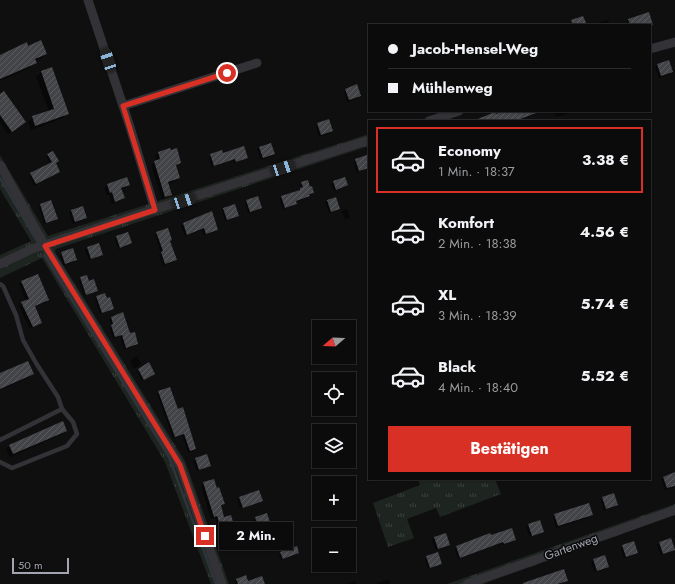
<!DOCTYPE html>
<html lang="de">
<head>
<meta charset="utf-8">
<style>
	:root { --surface:#0b0b0c; --page:#19191a; --text:#f1f3f6; --muted:#9a9b9d; --line:#2b2b2d; --accent:#d93025 }
	body { margin:0; font-family:Jost,sans-serif; background:var(--page); color:var(--text); height:100vh; display:flex; flex-direction:column; font-size:15px; white-space:nowrap }
	* { box-sizing:border-box; margin:0 }
	p { font-size:13px; color:var(--muted) }
	.icon { flex:none; width:22px; height:22px; fill:none; stroke:currentColor; stroke-width:2; stroke-linecap:round; stroke-linejoin:round }
	.map { position:relative; flex:1; overflow:hidden }
	.side { position:absolute; left:368px; top:120px; width:283px; height:360px; display:flex; flex-direction:column; background:var(--surface); border-radius:0px; box-shadow:0 1px 3px #0004,0 0 0 1px var(--line) }
	.side>* { flex:none }
	.guide { position:absolute; left:368px; top:24px; width:283px; height:88px; border-radius:0px; box-shadow:0 1px 3px #0004,0 0 0 1px var(--line); display:grid; align-content:center; height:88px; padding:0 20px; background:var(--surface) }
	.needle { width:26px; rotate:251deg }
	.controls { position:absolute; left:312px; top:320px; display:grid; gap:8px }
	.controls a { display:grid; place-items:center; width:44px; height:44px; border-radius:0px; background:var(--surface); box-shadow:0 1px 3px #0004,0 0 0 1px var(--line); font-size:20px }
	.scale { position:absolute; left:12px; bottom:10px; width:57px; box-sizing:border-box; padding-left:4px; border:2px solid #a2a5b0; border-top:0; font-size:11px; line-height:14px; white-space:nowrap; color:#a2a5b0; -webkit-text-stroke:3px #0a0a0b; paint-order:stroke }
	.end { position:absolute; width:18px; height:18px; margin:-9px; border:5px solid #d93025; background:#fff; box-shadow:0 0 0 2px #fff }
	.from { border-radius:50% }
	.bubble { position:absolute; height:28px; border-radius:0px; background:var(--surface); box-shadow:0 1px 3px #0004,0 0 0 1px var(--line); font-size:13px; font-weight:700; line-height:28px; text-align:center }
	.car { position:absolute; width:12px; height:24px; margin:-12px -6px; border-radius:5px; box-shadow:0 0 3px 1px #0007; background:linear-gradient(#222 24%,#8ab4d8 0 40%,#222 0 76%,#8ab4d8 0 86%,#222 0) }
	.guide b { display:flex; align-items:center; gap:14px; height:38px; font-size:15px }
	.guide b+b { border-top:1px solid var(--line) }
	.guide i { width:10px; height:10px; background:var(--text) }
	ul { padding:7px 0 0; list-style:none }
	li { display:flex; align-items:center; gap:12px; height:66px; margin:0 8px 6px; padding:0 12px; border:2px solid transparent; border-radius:0px }
	li div { flex:1 }
	li b { display:block; font-size:15px }
	li em { font-style:normal; font-weight:700 }
	li.selected { border-color:var(--accent) }
	li>.icon { width:36px; height:36px; stroke-width:1.5 }
	.primary-button { display:flex; gap:8px; margin-top:auto; padding:8px 20px }
	.primary-button a { flex:1; height:46px; border-radius:0px; background:var(--accent); color:#fff; font-size:16px; font-weight:700; line-height:46px; text-align:center }
	.map>svg:first-child { display:block }
	.grass { fill:url(#grass-tufts) }
	.shadow { fill:#0007 }
	.lines { fill:none; stroke-linecap:round; stroke-linejoin:round }
	.stream { stroke:#2e343b; stroke-width:2.5 }
	.building { fill:url(#building-hatch) }
	.lane { stroke:#333337; stroke-width:4.5 }
	.street { stroke:#333337; stroke-width:9 }
	.route { stroke:#d93025; stroke-width:5 }
	.labels { text-anchor:middle; stroke-width:3; stroke-linejoin:round; paint-order:stroke }
	.street-label { font-size:12px; fill:#a2a5b0; stroke:#0a0a0b }
</style>
</head>
<body>
<div class="map">
<svg width="675" height="584" viewBox="0 0 675 584">
	<defs>
		<pattern id="grass-tufts" width="24" height="20" patternUnits="userSpaceOnUse"><rect width="24" height="20" fill="#1e241f"/><path d="M3 7l-1-3M5 7V3M7 7l1-3M15 17l-1-3M17 17v-4M19 17l1-3" fill="none" stroke="#3c413d"/></pattern>
		<pattern id="building-hatch" width="6" height="6" patternUnits="userSpaceOnUse"><rect width="6" height="6" fill="#434448"/><path d="M-1 1l2-2M0 6l6-6M5 7l2-2" fill="none" stroke="#5b5c60"/></pattern>
	</defs>
	<rect width="100%" height="100%" fill="#0f0f10"/>
	<g class="grass">
		<path d="M369,134V146L56,249L55,252L185,461L229,584H211L165,462L42,258L0,278V255L31,241L0,189V155L48,236Z"/>
		<path d="M418,479H495L501,494L440,517L436,508L407,519L414,538L388,547L373,503L420,485Z"/>
		<path d="M675,504V515L483,584H447Z"/>
	</g>
	<g class="shadow">
		<path d="M608,20L610,25H596L597,23Z"/>
		<path d="M628,20L651,24L650,25H627L626,22Z"/>
		<path d="M28,47L46,53L42,58L35,61V62L31,67L0,81V56Z"/>
		<path d="M657,65L672,72L670,74L659,78L655,67Z"/>
		<path d="M52,68L68,113L63,118L31,130L28,122L33,117L49,111L36,77L41,72Z"/>
		<path d="M346,89L360,96L358,98L347,102L344,91Z"/>
		<path d="M0,96L25,122L8,134L0,122Z"/>
		<path d="M508,111H538V112L536,114L516,121H482Z"/>
		<path d="M554,111H569V112L567,114L556,117Z"/>
		<path d="M318,124L332,131L330,133L319,137L316,126Z"/>
		<path d="M259,147L274,154L272,156L261,160L257,149Z"/>
		<path d="M169,149L180,163L175,167L179,178L176,181L168,184L171,194L168,197L162,199L151,165L157,161L155,156L158,153Z"/>
		<path d="M48,155L55,164L59,172L34,186L29,176L50,164L46,157Z"/>
		<path d="M211,155L247,157L245,159L234,163L233,160L212,167L209,157Z"/>
		<path d="M356,160L369,163V168L357,172L354,162Z"/>
		<path d="M333,182L346,185L344,187L334,191L331,184Z"/>
		<path d="M302,183L313,192L307,198L295,202L296,204L294,206L283,209L279,199L281,197L298,191L301,188L300,185Z"/>
		<path d="M107,185H129L125,188L121,190L124,198L120,201L112,204L109,195H107L104,188Z"/>
		<path d="M247,201L261,208L259,210L248,213L245,203Z"/>
		<path d="M327,201L339,209L336,211L329,213L325,203Z"/>
		<path d="M40,205L57,219L44,224L39,207Z"/>
		<path d="M224,209L238,215L236,217L225,221L222,211Z"/>
		<path d="M347,209L350,217L345,219L342,211Z"/>
		<path d="M72,211L86,218L84,220L73,224L69,213Z"/>
		<path d="M211,213L217,230L215,232L204,235L202,230L185,236L181,226L183,224Z"/>
		<path d="M157,233L170,241L176,260L174,262L163,265L159,255L161,253L155,235Z"/>
		<path d="M117,237L131,243L129,245L118,249L115,239Z"/>
		<path d="M87,248L102,254L100,256L89,260L85,250Z"/>
		<path d="M62,253L76,260L74,262L63,265L60,255Z"/>
		<path d="M81,278L88,282L97,291L84,296L79,280Z"/>
		<path d="M22,282L48,300L45,303L34,307L41,323L30,329L19,306L26,301L19,284Z"/>
		<path d="M97,297L113,309L100,314L95,298Z"/>
		<path d="M111,317L137,344L135,346L124,349L120,336L113,339L110,328L112,326L109,320Z"/>
		<path d="M137,356L141,364L134,369L130,361Z"/>
		<path d="M139,369L152,375L142,381L137,371Z"/>
		<path d="M0,374H32L28,378L0,390Z"/>
		<path d="M159,392L177,410L195,449L193,451L188,453L182,435L173,438L157,394Z"/>
		<path d="M66,431L63,434L10,457L6,449L10,445Z"/>
		<path d="M195,459L210,465L208,467L197,471L193,461Z"/>
		<path d="M675,474V487L665,490L661,479L664,477Z"/>
		<path d="M204,483L224,504L221,506L224,519L235,532L233,534L222,538L215,517L211,519L201,486Z"/>
		<path d="M239,498L261,501L240,508L237,500Z"/>
		<path d="M603,498L617,504L615,506L604,510L601,500Z"/>
		<path d="M267,514L274,539L281,547L279,549L270,552L262,529L257,530L254,520L256,518Z"/>
		<path d="M555,515H592L590,517L556,528L553,517Z"/>
		<path d="M539,521L542,531L540,533L530,537L526,527L528,525Z"/>
		<path d="M445,534L448,544L446,546L436,550L432,540L434,538Z"/>
		<path d="M491,536L515,540L513,542L502,545L501,543L458,559L455,549L457,547Z"/>
		<path d="M659,543L674,549L672,551L661,555L657,545Z"/>
		<path d="M623,546L637,553L635,555L624,558L621,548Z"/>
		<path d="M281,553H298L296,555L281,560L279,555Z"/>
		<path d="M427,557L441,563L439,565L428,569L425,559Z"/>
		<path d="M593,560L608,567L606,569L595,572L591,562Z"/>
		<path d="M237,579L245,584H236L235,581Z"/>
		<path d="M389,579L390,584H377V583Z"/>
		<path d="M355,581L356,584H345H346Z"/>
	</g>
	<g class="lines">
		<g class="stream">
			<path d="M0,178L37,241"/>
			<path d="M44,255L169,457L216,584"/>
		</g>
	</g>
	<g class="building">
		<path d="M649,12L653,25H630L628,19Z"/>
		<path d="M583,16L587,25H573L571,20Z"/>
		<path d="M41,40L47,54L35,59L37,63L0,79V55L27,42L28,46Z"/>
		<path d="M669,60L673,72L661,76L657,64Z"/>
		<path d="M52,67L69,114L35,126L32,116L54,109L41,71Z"/>
		<path d="M357,84L361,96L349,100L345,89Z"/>
		<path d="M4,91L26,122L12,132L0,115V94Z"/>
		<path d="M506,111L539,112L515,121H473L495,112L496,114Z"/>
		<path d="M329,119L333,131L321,135L317,123Z"/>
		<path d="M271,143L275,154L263,158L259,147Z"/>
		<path d="M244,146L248,158L236,162L235,159L214,166L210,154L222,150L223,153Z"/>
		<path d="M170,148L171,150L177,148L181,163L176,165L180,178L168,182L172,195L165,197L154,161L160,159L158,152Z"/>
		<path d="M53,151L59,161L56,163L60,172L36,184L30,173L52,162L47,154Z"/>
		<path d="M367,155L369,160V168L359,171L355,159Z"/>
		<path d="M127,177L130,185L121,188L125,198L115,202L112,192L110,193L107,184Z"/>
		<path d="M345,177L348,185L336,190L333,181Z"/>
		<path d="M308,180L310,187L312,186L314,193L309,194L310,196L296,201L297,204L285,208L281,196L300,190V188L303,187L301,182Z"/>
		<path d="M258,196L262,208L250,212L246,200Z"/>
		<path d="M336,197L340,209L331,212L327,200Z"/>
		<path d="M51,200L58,219L46,223L40,204Z"/>
		<path d="M235,204L239,216L227,220L223,208Z"/>
		<path d="M83,206L87,218L75,222L71,210Z"/>
		<path d="M212,211L218,230L206,234L204,228L187,235L183,223Z"/>
		<path d="M168,228L172,240L170,241L177,260L165,264L161,252L163,251L156,232Z"/>
		<path d="M128,232L132,243L120,248L116,236Z"/>
		<path d="M99,243L103,255L91,259L87,247Z"/>
		<path d="M73,248L77,260L65,264L61,252Z"/>
		<path d="M38,274L49,300L35,306L42,323L33,327L21,302L29,299L21,281Z"/>
		<path d="M87,275L89,281L94,279L98,291L86,295L80,277Z"/>
		<path d="M105,293L107,298L110,297L114,309L102,313L96,296Z"/>
		<path d="M123,312L130,333L135,332L138,344L126,348L122,335L115,337L111,325L113,324L111,317Z"/>
		<path d="M28,361L34,374L0,389V373Z"/>
		<path d="M149,362L155,374L144,380L138,369Z"/>
		<path d="M170,387L178,409L183,407L196,449L190,451L184,434L175,437L158,391Z"/>
		<path d="M63,421L67,431L13,454L9,445Z"/>
		<path d="M207,454L211,466L199,470L195,458Z"/>
		<path d="M675,472V486L667,488L663,477Z"/>
		<path d="M214,479L217,488L219,487L225,504L221,505L224,517L231,515L236,532L224,536L217,516L214,517L203,482Z"/>
		<path d="M259,490L263,501L243,508L239,497Z"/>
		<path d="M614,493L618,505L606,509L602,497Z"/>
		<path d="M589,503L593,515L558,526L554,514Z"/>
		<path d="M267,513L275,538L279,537L283,547L272,551L264,527L259,529L255,517Z"/>
		<path d="M540,520L544,532L532,536L528,524Z"/>
		<path d="M512,528L516,540L504,544L503,542L460,558L456,546L490,533L491,535Z"/>
		<path d="M446,533L450,545L438,549L434,537Z"/>
		<path d="M671,538L675,550L663,554L659,542Z"/>
		<path d="M634,541L638,553L626,557L622,545Z"/>
		<path d="M297,546L299,553L283,559L280,552Z"/>
		<path d="M438,552L442,564L430,568L426,556Z"/>
		<path d="M605,555L609,567L597,571L593,559Z"/>
		<path d="M564,569L568,581L557,584H523V583Z"/>
		<path d="M246,575L248,581L262,576L265,584H238L236,579Z"/>
	</g>
	<g class="lines">
		<g class="lane">
			<path d="M0,284L3,286L16,315L23,340L36,363L58,397L62,409L73,422L77,434L67,446L12,468L0,462"/>
			<path d="M0,440L62,409"/>
		</g>
		<g class="street">
			<path d="M88,0L130,127L155,210"/>
			<path d="M650,49L675,42"/>
			<path d="M123,106L257,63"/>
			<path d="M429,121L459,111"/>
			<path d="M0,165L45,246L180,465L222,584"/>
			<path d="M0,264L32,249L369,140"/>
			<path d="M467,584L675,510"/>
		</g>
	</g>
	<g class="lines">
		<path class="route" d="M205,536L180,465L45,246L155,210L123,106L227,73"/>
	</g>
	<g class="labels">
		<g class="street-label">
			<text transform="translate(571 547) rotate(-20)" y="4">Gartenweg</text>
		</g>
	</g>
</svg>
<div class="controls">
<a><svg class="needle" viewBox="-14 -14 28 28"><path d="M0-13l5 13h-10z" fill="#e53935"/><path d="M0 13l5-13h-10z" fill="#9a9b9d"/></svg></a>
<a><svg class="icon" aria-label="locate" viewBox="0 0 24 24"><circle cx="12" cy="12" r="6"/><path d="M12 2v4M12 18v4M2 12h4M18 12h4"/></svg></a>
<a><svg class="icon" aria-label="layers" viewBox="0 0 24 24"><path d="M12 4l9 5-9 5-9-5zM3 14l9 5 9-5"/></svg></a>
<a>+</a>
<a>−</a>
</div>
<div class="scale">50 m</div>
<i class="end from" style="left:227px;top:73px"></i>
<i class="end" style="left:205px;top:536px"></i>
<div class="bubble" style="left:219px;top:522px;width:74px">2 Min.</div>
<i class="car" style="left:108px;top:60px;rotate:342deg"></i>
<i class="car" style="left:283px;top:168px;rotate:72deg"></i>
<i class="car" style="left:184px;top:201px;rotate:72deg"></i>
<div class="guide">
<b><i class="from"></i>Jacob-Hensel-Weg</b>
<b><i></i>Mühlenweg</b>
</div>
<section class="side">
<ul>
<li class="selected"><svg class="icon" aria-label="car" viewBox="0 0 24 24"><path d="M5 17H2v-5l4-1 3-4h7l3 4 3 1v5h-3M9 17h6M6 11h13"/><circle cx="7" cy="17" r="2"/><circle cx="17" cy="17" r="2"/></svg><div><b>Economy</b><p>1 Min. · 18:37</p></div><em>3.38 €</em></li>
<li><svg class="icon" aria-label="car" viewBox="0 0 24 24"><path d="M5 17H2v-5l4-1 3-4h7l3 4 3 1v5h-3M9 17h6M6 11h13"/><circle cx="7" cy="17" r="2"/><circle cx="17" cy="17" r="2"/></svg><div><b>Komfort</b><p>2 Min. · 18:38</p></div><em>4.56 €</em></li>
<li><svg class="icon" aria-label="car" viewBox="0 0 24 24"><path d="M5 17H2v-5l4-1 3-4h7l3 4 3 1v5h-3M9 17h6M6 11h13"/><circle cx="7" cy="17" r="2"/><circle cx="17" cy="17" r="2"/></svg><div><b>XL</b><p>3 Min. · 18:39</p></div><em>5.74 €</em></li>
<li><svg class="icon" aria-label="car" viewBox="0 0 24 24"><path d="M5 17H2v-5l4-1 3-4h7l3 4 3 1v5h-3M9 17h6M6 11h13"/><circle cx="7" cy="17" r="2"/><circle cx="17" cy="17" r="2"/></svg><div><b>Black</b><p>4 Min. · 18:40</p></div><em>5.52 €</em></li>
</ul>
<div class="primary-button"><a>Bestätigen</a></div>
</section>
</div>
</body>
</html>
